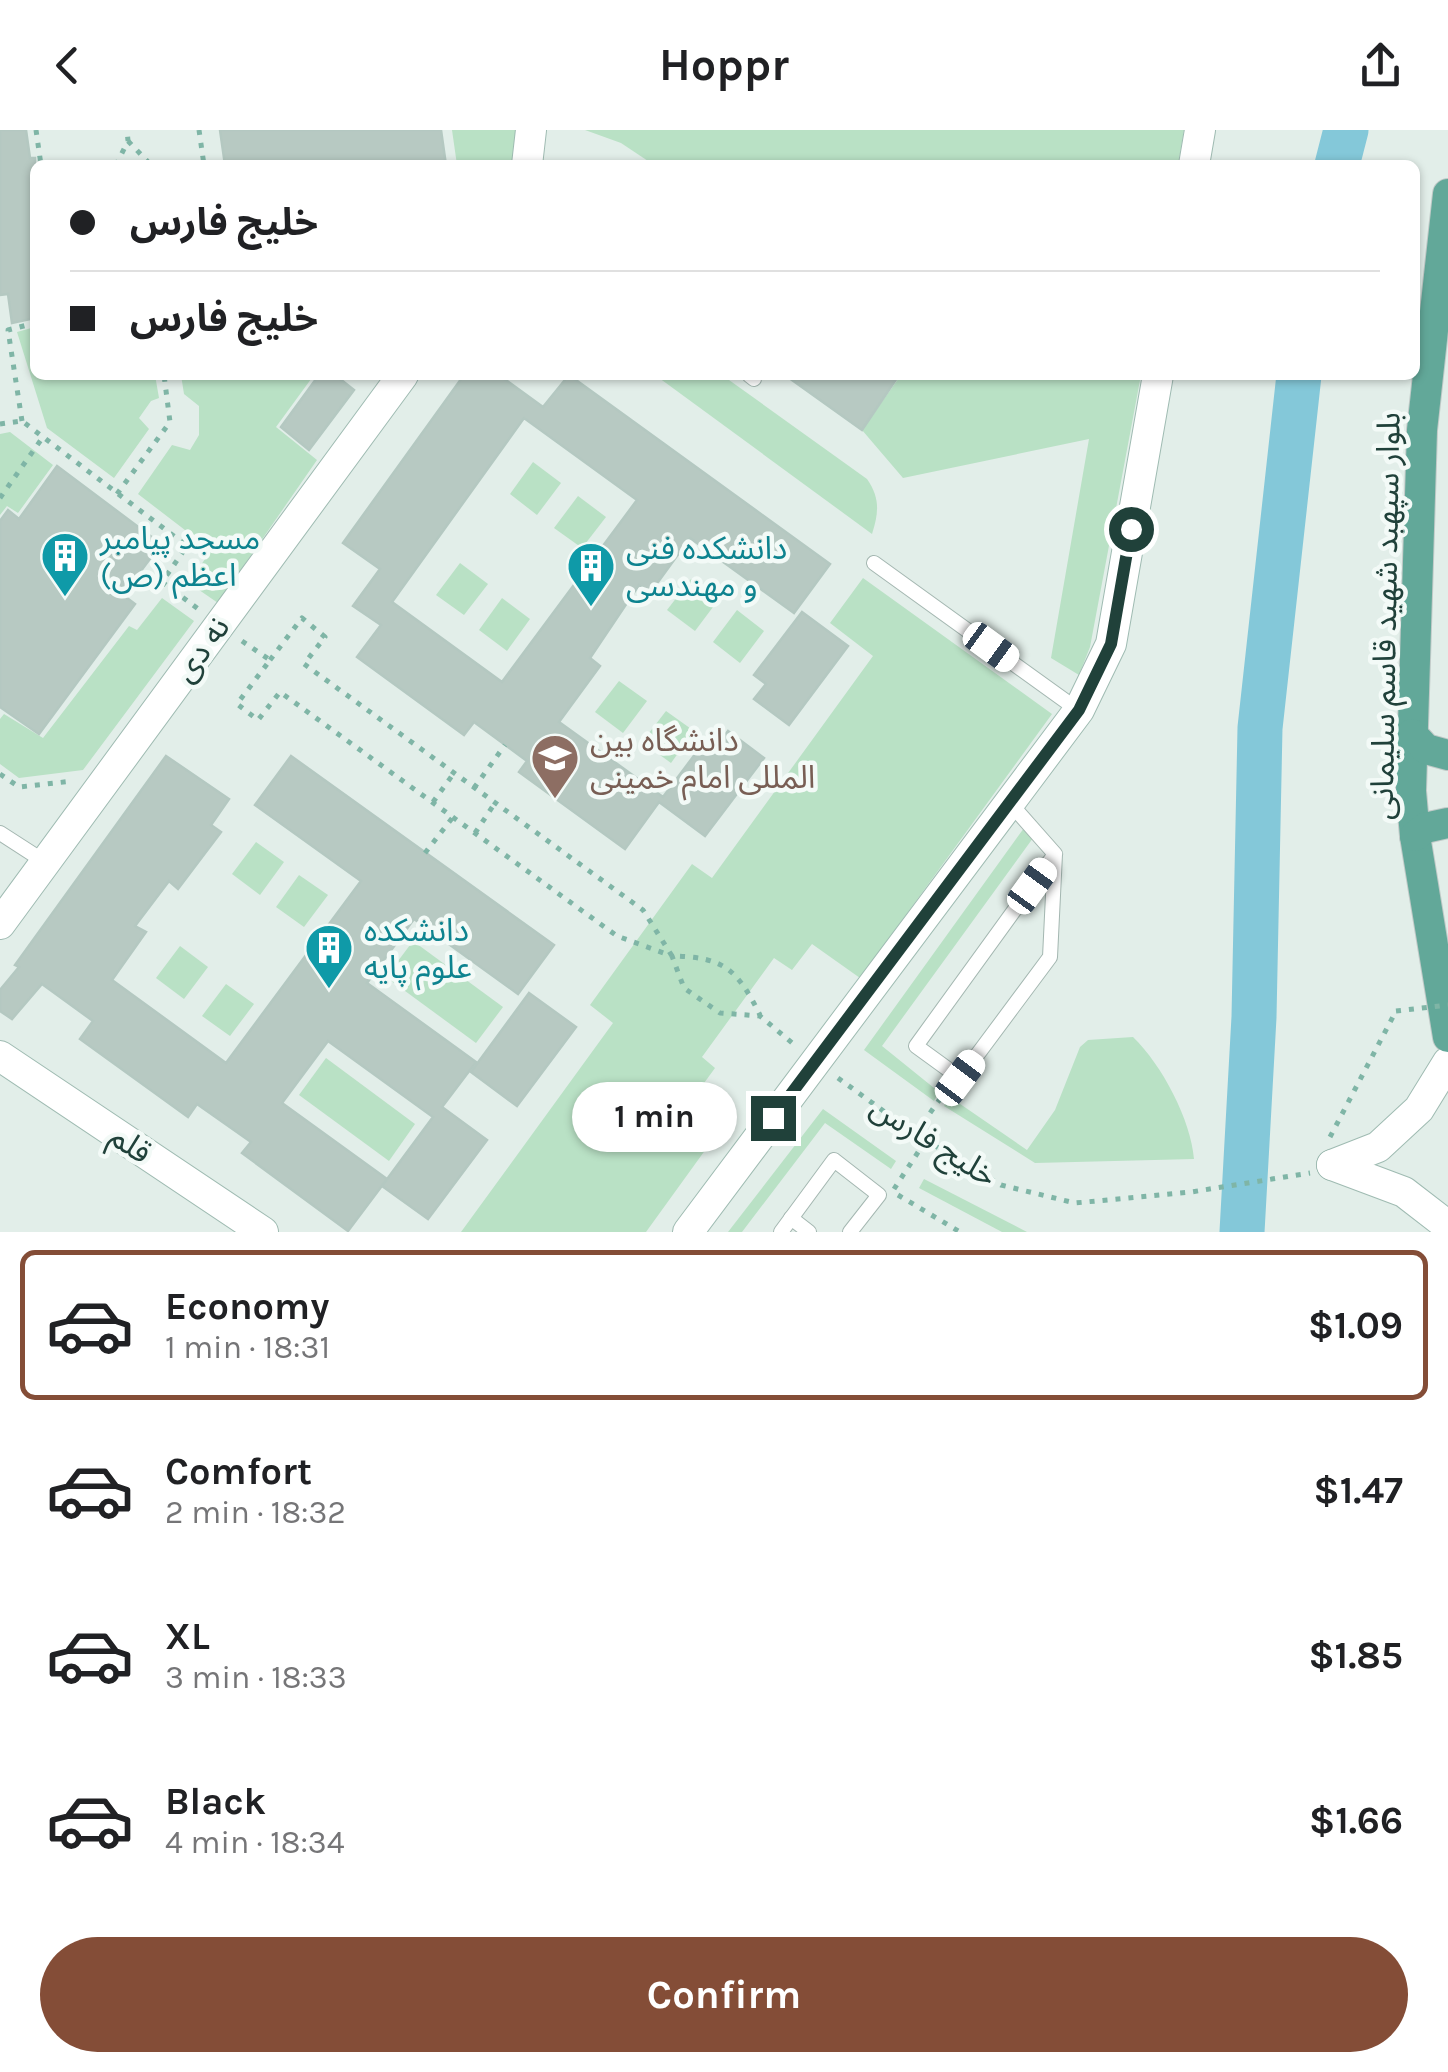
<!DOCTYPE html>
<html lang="en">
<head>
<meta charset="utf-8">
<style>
	:root { --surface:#fff; --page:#f2f2f2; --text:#202124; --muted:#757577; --line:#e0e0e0; --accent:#844d37 }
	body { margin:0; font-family:Karla,"Noto Sans Arabic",sans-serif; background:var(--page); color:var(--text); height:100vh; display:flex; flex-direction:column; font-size:38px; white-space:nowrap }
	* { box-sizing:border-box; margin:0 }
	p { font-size:32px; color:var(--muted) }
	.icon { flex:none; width:55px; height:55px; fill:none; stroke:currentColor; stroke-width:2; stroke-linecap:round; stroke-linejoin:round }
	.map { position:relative; height:1102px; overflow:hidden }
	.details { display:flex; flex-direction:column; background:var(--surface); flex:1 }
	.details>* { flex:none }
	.banner { position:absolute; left:30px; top:30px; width:1390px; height:220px; border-radius:15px; box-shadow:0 2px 8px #0004; display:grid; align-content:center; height:220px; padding:0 40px; background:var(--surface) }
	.end { position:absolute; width:45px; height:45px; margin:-22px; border:12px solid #20413a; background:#fff; box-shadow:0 0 0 5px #fff }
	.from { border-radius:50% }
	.bubble { position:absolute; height:70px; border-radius:35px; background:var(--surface); box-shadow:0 2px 8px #0004; font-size:32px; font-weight:700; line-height:70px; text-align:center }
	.car { position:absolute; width:30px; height:60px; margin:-30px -15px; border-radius:12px; box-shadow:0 0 8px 2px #0007; background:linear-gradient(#fff 24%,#345 0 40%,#fff 0 76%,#345 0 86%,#fff 0) }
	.banner b { display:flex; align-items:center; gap:35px; height:95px; font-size:38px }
	.banner b+b { border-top:2px solid var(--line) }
	.banner i { width:25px; height:25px; background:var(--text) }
	ul { padding:18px 0 0; list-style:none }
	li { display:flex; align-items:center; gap:30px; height:150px; margin:0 20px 15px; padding:0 20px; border:5px solid transparent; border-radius:15px }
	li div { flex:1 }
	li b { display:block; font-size:38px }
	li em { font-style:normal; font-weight:700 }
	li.active { border-color:var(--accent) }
	li>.icon { width:90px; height:90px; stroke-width:1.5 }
	.primary-button { display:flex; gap:20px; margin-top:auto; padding:20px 40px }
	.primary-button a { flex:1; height:115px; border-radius:60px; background:var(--accent); color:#fff; font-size:40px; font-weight:700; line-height:115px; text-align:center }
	header { display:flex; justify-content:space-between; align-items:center; height:130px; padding:0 40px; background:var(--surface); font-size:45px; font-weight:700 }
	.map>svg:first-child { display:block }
	.green { fill:#b9e1c5 }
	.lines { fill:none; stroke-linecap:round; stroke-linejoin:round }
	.river { stroke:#84c8d9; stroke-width:45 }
	.building { fill:#b7c9c2; stroke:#b4c8c1; stroke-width:2.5; fill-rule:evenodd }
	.lane-casing { stroke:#a4b7b1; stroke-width:16 }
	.secondary-casing { stroke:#9fbbb2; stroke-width:32 }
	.primary-casing { stroke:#c1cac8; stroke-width:32 }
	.path { stroke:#7fb5a6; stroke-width:5; stroke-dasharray:5 8; stroke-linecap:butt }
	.lane { stroke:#fff; stroke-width:14 }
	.secondary { stroke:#fff; stroke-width:30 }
	.primary { stroke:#62a899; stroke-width:30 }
	.path-bridge { stroke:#7fb5a6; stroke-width:5; stroke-dasharray:5 8; stroke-linecap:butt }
	.route { stroke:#20413a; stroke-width:12 }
	.labels { text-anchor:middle; stroke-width:9; stroke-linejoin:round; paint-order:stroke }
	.culture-label { font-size:32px; fill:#0d838f; stroke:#f3faf7; text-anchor:start }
	.street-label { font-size:32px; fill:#20413a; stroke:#f3faf7 }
	.education-label { font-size:32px; fill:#785e54; stroke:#f3faf7; text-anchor:start }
</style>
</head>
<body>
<header><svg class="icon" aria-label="back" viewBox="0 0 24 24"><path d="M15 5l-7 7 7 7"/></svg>Hoppr<svg class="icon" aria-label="share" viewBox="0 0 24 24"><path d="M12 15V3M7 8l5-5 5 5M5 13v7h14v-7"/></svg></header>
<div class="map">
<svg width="1448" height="1102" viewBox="0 0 1448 1102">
	<rect width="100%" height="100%" fill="#e2eee9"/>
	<g class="green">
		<path d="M452,0H521L518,35H457Z"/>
		<path d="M585,0H1184L1178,35H654L621,13Z"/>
		<path d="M35,197V245H155L159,268L151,271L139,288L149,299L114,348L47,298L17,202Z"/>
		<path d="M181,245H314L276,297L317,330L218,473L189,453L211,420L138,364L172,315L190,320L199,305V276L184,264Z"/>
		<path d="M655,245H722L867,349C880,368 879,382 872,404Z"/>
		<path d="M901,245H1141L1090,517L1079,545L1051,528L1089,309L903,348L862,300Z"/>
		<path d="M10,302L53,335L18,383L7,376L0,385V304Z"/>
		<path d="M533,332L561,353L537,385L510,364Z"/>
		<path d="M578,366L606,387L582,418L554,398Z"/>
		<path d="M460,433L488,454L464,485L436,465Z"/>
		<path d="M863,448L1052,584L860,848L812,814L792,840L774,828L702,927L715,938L699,960L732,983L646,1102H461L613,893L590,875L692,734L712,748L873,526L830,493Z"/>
		<path d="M691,449L719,469L695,501L667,480Z"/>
		<path d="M162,468L194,491L83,640L19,648L0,634V589L4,584L43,608L129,496L137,500Z"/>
		<path d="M502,468L530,489L507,521L479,500Z"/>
		<path d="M737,480L764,501L740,533L713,512Z"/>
		<path d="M619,551L647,571L623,603L595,582Z"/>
		<path d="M666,581L694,601L671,633L642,612Z"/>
		<path d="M1024,698L1033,708L882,916L939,962L934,971L864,920Z"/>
		<path d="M256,712L284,732L260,765L232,744Z"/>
		<path d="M299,745L328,765L304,797L276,777Z"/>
		<path d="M413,811L503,877L476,913L386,847Z"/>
		<path d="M180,816L208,837L184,869L156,848Z"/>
		<path d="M226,854L254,874L230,906L202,886Z"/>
		<path d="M1133,907C1162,935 1191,990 1194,1029L1035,1033L944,976L950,967L1027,1020L1055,980L1080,917L1088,910Z"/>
		<path d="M326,928L415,994L389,1031L299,965Z"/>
		<path d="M823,979L896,1031L891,1039L825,993L742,1102H728Z"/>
		<path d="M924,1049L1027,1102H1002L919,1058Z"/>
	</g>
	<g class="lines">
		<g class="river">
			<path d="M1337,35L1346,0"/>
			<path d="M1242,1102L1254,887L1260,598L1299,245"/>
		</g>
	</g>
	<g class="building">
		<path d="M0,0H26L30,28H35V188L12,193L8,164L0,165Z"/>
		<path d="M220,0H441L446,35H225Z"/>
		<path d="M319,245H335L354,260L309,320L281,297Z"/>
		<path d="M464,245H499L543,277L569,245L830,434L794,483L690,408L650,463L639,455L590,528L600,536L559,592L663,667L705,611L715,618L728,601L764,628L705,706L659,672L625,719L519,642L527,631L474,592L464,605L357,527L381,495L353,476L380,439L343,413ZM524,288L637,370L502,552L392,472Z"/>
		<path d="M785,245H899L862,300Z"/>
		<path d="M57,336L161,414L123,465L135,474L39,604L0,577V391L8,380L19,389Z"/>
		<path d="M802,482L848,516L789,595L754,569L766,554L754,545Z"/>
		<path d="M166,626L229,669L211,695L221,702L178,759L169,751L135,796L146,802L112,850L226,933L361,751L255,675L291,626L554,815L518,864L414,789L367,853L476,932L442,977L487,1010L428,1089L382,1056L433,987L328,911L282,973L387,1049L348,1101L242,1023L251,1012L197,974L188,987L80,909L93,891L42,854L12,889L0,881V860L19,837L15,835Z"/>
		<path d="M529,863L576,897L517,976L471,942Z"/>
	</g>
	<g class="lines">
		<g class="lane-casing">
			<g id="lane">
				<path d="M749,245L754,249"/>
				<path d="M874,433L1078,580"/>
				<path d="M1010,673L1055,724L916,916L960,948L1050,827L1055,724"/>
				<path d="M0,703L45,732"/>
				<path d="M791,1088L809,1102"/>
				<path d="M781,1102L834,1030L879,1065L850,1102"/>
			</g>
		</g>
		<g class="secondary-casing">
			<g id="secondary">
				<path d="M527,35L531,0"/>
				<path d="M1194,35L1200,0"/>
				<path d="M0,794L403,245"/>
				<path d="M0,926L263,1102"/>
				<path d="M1332,1035L1378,1017L1419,979L1448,932"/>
				<path d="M1332,1035L1404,1062L1448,1096"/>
				<path d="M688,1102L1079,580L1111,514L1158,245"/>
			</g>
		</g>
		<g class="primary-casing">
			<g id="primary">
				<path d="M1448,64L1422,300L1411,661L1415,706L1448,907"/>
				<path d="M1412,604L1426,619L1448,625"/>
				<path d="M1415,706L1425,698L1448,693"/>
			</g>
		</g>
		<g class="path">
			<path d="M36,0L41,35"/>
			<path d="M199,0L204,35"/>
			<path d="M128,11L151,35"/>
			<path d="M116,35L128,11L127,0"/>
			<path d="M22,291L8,200L35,193"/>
			<path d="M0,294L22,291L187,416L162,452L201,481"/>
			<path d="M117,364L170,292L164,245"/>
			<path d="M0,368L43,307"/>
			<path d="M242,511L270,530L237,574L258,590L280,562L617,806L672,826L684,858L720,883L760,886L797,917"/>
			<path d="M270,530L302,488L325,507L304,534L643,780L672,826C724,827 737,839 760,885"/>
			<path d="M0,644L19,657L73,651"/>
			<path d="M474,658L505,615"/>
			<path d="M433,672L454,643"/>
			<path d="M475,703L495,673"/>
			<path d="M425,723L453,687"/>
			<path d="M838,948L915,1004L1001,1055L1075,1073L1191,1062L1310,1043"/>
			<path d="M915,1004L945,962"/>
			<path d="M1330,1007L1396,881"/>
			<path d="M894,1059L926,1010"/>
			<path d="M898,1065L960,1102"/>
		</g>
		<use href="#lane" class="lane"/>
		<use href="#secondary" class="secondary"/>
		<use href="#primary" class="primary"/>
		<path class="path-bridge" d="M1396,881L1448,875"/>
	</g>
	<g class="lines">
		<path class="route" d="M773,988L1079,580L1111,514L1131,399"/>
	</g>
	<defs>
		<g id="building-pin" transform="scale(2.5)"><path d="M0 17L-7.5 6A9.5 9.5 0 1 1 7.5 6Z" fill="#0f9aa8" stroke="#f3faf7"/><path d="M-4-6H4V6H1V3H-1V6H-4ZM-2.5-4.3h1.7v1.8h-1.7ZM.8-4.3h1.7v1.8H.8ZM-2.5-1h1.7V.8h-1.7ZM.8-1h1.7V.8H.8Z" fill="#fff"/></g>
		<g id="university-pin" transform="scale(2.5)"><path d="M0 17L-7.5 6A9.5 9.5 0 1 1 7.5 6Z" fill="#8d6e63" stroke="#f3faf7"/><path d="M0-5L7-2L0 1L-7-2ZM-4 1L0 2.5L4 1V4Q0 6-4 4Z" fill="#fff"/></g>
	</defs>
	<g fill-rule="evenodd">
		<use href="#building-pin" x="65" y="426"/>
		<use href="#building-pin" x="591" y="436"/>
		<use href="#university-pin" x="555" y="628"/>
		<use href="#building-pin" x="329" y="818"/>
	</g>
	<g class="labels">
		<g class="culture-label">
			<text x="100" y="419">مسجد پیامبر<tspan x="100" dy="37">اعظم (ص)</tspan></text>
			<text x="626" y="429">دانشکده فنی<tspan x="626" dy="37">و مهندسی</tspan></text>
			<text x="364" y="811">دانشکده<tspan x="364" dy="37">علوم پایه</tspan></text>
		</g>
		<g class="street-label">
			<text transform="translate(1385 486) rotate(-89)" y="11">بلوار سپهبد شهید قاسم سلیمانی</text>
			<text transform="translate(201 519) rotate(-54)" y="11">نه دی</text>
			<text transform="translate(934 1011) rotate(32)" y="11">خلیج فارس</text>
			<text transform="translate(131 1014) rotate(34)" y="11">قلم</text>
		</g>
		<g class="education-label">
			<text x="590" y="621">دانشگاه بین<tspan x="590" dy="37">المللی امام خمینی</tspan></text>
		</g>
	</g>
</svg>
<i class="end from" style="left:1131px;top:399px"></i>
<i class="end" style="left:773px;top:988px"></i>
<div class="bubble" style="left:572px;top:952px;width:165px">1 min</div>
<i class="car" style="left:991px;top:517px;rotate:126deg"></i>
<i class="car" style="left:1032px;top:756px;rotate:36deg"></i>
<i class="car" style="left:960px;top:948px;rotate:37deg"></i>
<div class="banner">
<b><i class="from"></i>خلیج فارس</b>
<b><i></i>خلیج فارس</b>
</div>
</div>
<section class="details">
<ul>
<li class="active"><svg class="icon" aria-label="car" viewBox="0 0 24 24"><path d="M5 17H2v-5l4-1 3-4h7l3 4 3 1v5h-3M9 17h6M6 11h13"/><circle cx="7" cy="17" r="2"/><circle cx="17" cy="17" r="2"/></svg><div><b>Economy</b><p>1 min · 18:31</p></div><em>$1.09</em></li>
<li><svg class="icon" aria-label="car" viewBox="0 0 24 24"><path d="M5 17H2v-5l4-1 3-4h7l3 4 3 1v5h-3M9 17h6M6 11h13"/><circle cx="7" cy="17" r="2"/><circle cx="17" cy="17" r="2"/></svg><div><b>Comfort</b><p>2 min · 18:32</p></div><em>$1.47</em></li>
<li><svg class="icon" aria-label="car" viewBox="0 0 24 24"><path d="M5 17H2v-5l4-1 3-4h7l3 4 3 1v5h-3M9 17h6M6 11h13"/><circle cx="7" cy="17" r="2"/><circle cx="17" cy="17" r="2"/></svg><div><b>XL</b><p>3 min · 18:33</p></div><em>$1.85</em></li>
<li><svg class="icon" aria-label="car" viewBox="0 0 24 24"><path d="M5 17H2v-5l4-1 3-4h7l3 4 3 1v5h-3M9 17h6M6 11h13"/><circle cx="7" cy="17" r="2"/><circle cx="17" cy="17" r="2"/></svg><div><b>Black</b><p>4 min · 18:34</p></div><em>$1.66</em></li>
</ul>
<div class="primary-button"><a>Confirm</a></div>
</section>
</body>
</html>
